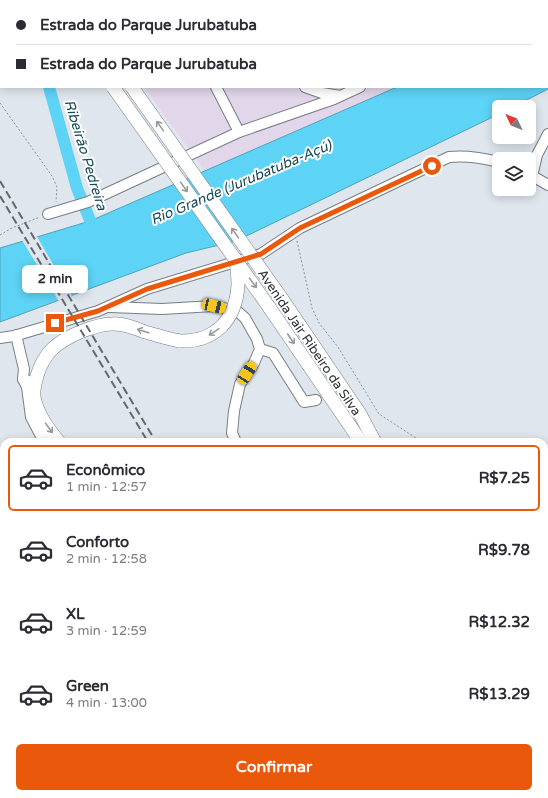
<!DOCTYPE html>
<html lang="pt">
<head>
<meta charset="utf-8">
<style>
	:root { --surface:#fff; --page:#f7f7f7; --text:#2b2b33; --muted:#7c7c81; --line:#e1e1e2; --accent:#ea580c }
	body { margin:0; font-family:"Varela Round",sans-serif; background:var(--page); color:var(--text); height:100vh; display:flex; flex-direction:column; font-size:15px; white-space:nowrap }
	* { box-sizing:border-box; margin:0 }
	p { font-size:13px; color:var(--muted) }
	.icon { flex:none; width:22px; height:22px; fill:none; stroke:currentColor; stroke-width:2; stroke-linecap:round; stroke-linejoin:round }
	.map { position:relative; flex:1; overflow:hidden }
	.details { position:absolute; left:0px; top:438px; width:548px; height:360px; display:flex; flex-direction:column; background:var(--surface); border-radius:12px 12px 0 0; box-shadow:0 2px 10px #0003 }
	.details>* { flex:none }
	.guide { position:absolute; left:0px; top:0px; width:548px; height:88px; box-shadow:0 2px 10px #0003; display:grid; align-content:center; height:88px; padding:0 16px; background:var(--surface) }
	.needle { width:26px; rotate:313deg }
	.tools { position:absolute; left:492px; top:100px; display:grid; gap:8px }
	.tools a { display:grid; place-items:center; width:44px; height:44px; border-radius:6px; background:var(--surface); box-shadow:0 2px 10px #0003; font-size:20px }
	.end { position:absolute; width:18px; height:18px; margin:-9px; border:5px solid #ea580c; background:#fff; box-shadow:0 0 0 2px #fff }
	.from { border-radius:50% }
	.bubble { position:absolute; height:28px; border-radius:6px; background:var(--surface); box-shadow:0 2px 10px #0003; font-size:13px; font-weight:700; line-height:28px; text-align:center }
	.car { position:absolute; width:12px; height:24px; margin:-12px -6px; border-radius:5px; box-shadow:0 0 3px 1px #0007; background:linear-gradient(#f5c518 24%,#345 0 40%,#f5c518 0 76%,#345 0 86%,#f5c518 0) }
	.guide b { display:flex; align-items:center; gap:14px; height:38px; font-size:15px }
	.guide b+b { border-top:1px solid var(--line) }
	.guide i { width:10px; height:10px; background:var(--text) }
	ul { padding:7px 0 0; list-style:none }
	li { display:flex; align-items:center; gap:12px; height:66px; margin:0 8px 6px; padding:0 8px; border:2px solid transparent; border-radius:6px }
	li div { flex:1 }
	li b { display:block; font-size:15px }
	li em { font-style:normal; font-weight:700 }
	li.active { border-color:var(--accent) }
	li>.icon { width:36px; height:36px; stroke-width:1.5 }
	.button { display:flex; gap:8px; margin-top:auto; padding:8px 16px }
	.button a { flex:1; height:46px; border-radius:6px; background:var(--accent); color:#fff; font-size:16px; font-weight:700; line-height:46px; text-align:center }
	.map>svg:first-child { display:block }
	.industrial { fill:#e2d6ea }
	.water { fill:#5dd3f6; stroke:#4fa2bc }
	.pier { fill:#dfe6ed }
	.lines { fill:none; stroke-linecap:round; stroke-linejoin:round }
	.stream { stroke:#4fa2bc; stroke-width:2 }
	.river { stroke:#5dd3f6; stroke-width:12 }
	.minor-casing { stroke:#787e84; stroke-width:12 }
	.major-casing { stroke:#787e84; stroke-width:14 }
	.path { stroke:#8b9095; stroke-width:1; stroke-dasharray:2 2; stroke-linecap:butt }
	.minor { stroke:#fff; stroke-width:10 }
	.major { stroke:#fff; stroke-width:13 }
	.rail { stroke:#63686c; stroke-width:2; stroke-dasharray:8 4; stroke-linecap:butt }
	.major-bridge-casing { stroke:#787e84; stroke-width:14; stroke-linecap:butt }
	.major-bridge { stroke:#fff; stroke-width:13 }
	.oneway { stroke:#96989a }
	.route { stroke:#ea580c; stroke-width:5 }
	.labels { text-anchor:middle; stroke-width:4; stroke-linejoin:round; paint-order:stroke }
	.street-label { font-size:13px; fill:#2e3134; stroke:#fff }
	.water-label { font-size:14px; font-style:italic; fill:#154957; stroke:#fff }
</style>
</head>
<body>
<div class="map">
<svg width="548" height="798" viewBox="0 0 548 798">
	<rect width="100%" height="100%" fill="#dfe6ed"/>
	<g class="industrial">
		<path d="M93,0H537L536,1Z"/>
		<path d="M144,87H397L205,171Z"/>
	</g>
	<path class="water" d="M537,0H548V89L513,107H499V114L236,241L186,253L0,322V248L90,221L397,87H547V1H536Z"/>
	<path class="pier" d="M36,235L73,298L60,303L22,240Z"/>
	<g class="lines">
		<path class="stream" d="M341,0L342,1"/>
		<g class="river">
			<path d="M28,1V0"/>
			<path d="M49,87L77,188L96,235"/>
		</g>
		<g class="minor-casing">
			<g id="minor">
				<path d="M173,0V1"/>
				<path d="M237,0L238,1"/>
				<path d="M443,0V1"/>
				<path d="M462,1L463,0"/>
				<path d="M498,1L499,0"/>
				<path d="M216,87L239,132"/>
				<path d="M305,87L322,93L340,96"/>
				<path d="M529,174L548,185"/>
				<path d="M532,176L537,155L548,134"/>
				<path d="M48,214L88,202L239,132L334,99L360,87"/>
				<path d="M110,307L162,309L214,306L237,311L245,318L257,339L260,349L254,363L240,384L234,411L232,433L236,442"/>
				<path d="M16,335L24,369L23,379L28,381"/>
				<path d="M0,338L14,336L98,311L147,289L261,254L300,228L449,157C466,155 483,158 499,162"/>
				<path d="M260,349L273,353L304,402L316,400"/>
				<path d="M23,379L27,387L31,417L44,442"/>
				<path d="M544,505H548"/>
				<path d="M0,525L4,526"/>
				<path d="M544,565L548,566"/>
				<path d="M0,585L4,580"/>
				<path d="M544,626L548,627"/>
				<path d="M0,648H4"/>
				<path d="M544,687L548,688"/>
				<path d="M0,688L4,692"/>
				<path d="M544,755L548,739"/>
				<path d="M0,778L4,786"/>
				<path d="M8,794L10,798"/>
				<path d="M249,794L251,798"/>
				<path d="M284,794L287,798"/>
				<path d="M324,794L327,798"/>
				<path d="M99,796L101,798"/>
				<path d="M45,798L54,794"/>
				<path d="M77,798L85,794"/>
				<path d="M181,798L188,794"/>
				<path d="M534,798L535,794"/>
			</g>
		</g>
		<g class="major-casing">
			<g id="major">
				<path d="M52,0V1"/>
				<path d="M71,0L72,1"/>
				<path d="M282,299L360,414L375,442"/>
				<path d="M269,307L361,442"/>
				<path d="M59,442C48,429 37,414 34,397C33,390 35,383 37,376C44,352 57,342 80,332C90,328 101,324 112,324C123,323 135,328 145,332C157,335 168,339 180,341"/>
				<path d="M421,794L422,798"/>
				<path d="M431,794L433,798"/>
			</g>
		</g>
		<g class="path">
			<path d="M0,103L52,176L57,187L56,202"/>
			<path d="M0,235L12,228L40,217"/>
			<path d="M297,241L312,308L319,323L338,347L379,414L422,442"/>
			<path d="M544,453H548"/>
		</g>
		<use href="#minor" class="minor"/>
		<use href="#major" class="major"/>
		<g class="rail">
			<path d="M0,181L156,442"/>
			<path d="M0,196L148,442"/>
			<path d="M366,794L368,798"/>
			<path d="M379,794L382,798"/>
		</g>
		<g class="major-bridge-casing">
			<g id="major-bridge">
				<path d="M113,87L269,307"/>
				<path d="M132,87L282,299"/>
				<path d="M180,341C215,342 236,320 238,285C238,277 237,268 236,260"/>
			</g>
		</g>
		<use href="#major-bridge" class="major-bridge"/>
	</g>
	<defs><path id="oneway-shaft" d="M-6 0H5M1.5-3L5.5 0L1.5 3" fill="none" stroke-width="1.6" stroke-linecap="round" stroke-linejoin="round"/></defs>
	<g class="oneway">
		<use href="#oneway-shaft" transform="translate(160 126) rotate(-125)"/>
		<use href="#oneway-shaft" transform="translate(184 187) rotate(55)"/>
		<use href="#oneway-shaft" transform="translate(235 233) rotate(-125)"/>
		<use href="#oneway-shaft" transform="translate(253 283) rotate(54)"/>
		<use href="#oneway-shaft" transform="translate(143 331) rotate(-162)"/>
		<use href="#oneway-shaft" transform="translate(214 332) rotate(146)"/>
		<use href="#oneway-shaft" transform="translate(291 339) rotate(56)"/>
		<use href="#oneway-shaft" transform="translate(49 428) rotate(54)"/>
	</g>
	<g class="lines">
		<path class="route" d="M55,323L98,311L147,289L261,254L300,228L432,166"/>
	</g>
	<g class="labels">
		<g class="street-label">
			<text transform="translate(310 342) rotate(56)" y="5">Avenida Jair Ribeiro da Silva</text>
		</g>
		<g class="water-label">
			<text transform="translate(86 155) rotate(73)" y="5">Ribeirão Pedreira</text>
			<text transform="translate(241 182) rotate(-23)" y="5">Rio Grande (Jurubatuba-Açú)</text>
		</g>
	</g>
</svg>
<div class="tools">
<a><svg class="needle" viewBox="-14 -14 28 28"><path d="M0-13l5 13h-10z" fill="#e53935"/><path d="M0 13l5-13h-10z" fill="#7c7c81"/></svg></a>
<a><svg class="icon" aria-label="layers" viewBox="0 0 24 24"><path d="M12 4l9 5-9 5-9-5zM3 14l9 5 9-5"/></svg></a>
</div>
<i class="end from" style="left:432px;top:166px"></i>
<i class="end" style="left:55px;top:323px"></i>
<div class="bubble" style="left:22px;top:265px;width:66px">2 min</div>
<i class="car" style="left:214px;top:306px;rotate:103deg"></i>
<i class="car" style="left:247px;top:373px;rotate:33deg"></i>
<div class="guide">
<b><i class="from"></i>Estrada do Parque Jurubatuba</b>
<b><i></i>Estrada do Parque Jurubatuba</b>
</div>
<section class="details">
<ul>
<li class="active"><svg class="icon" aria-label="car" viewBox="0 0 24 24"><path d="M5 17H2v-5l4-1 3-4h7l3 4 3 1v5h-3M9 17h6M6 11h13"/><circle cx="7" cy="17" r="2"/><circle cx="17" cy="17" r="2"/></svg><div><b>Econômico</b><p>1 min · 12:57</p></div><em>R$7.25</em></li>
<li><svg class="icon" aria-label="car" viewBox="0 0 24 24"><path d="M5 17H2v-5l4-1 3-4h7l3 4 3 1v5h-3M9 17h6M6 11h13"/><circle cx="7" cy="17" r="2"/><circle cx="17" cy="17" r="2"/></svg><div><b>Conforto</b><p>2 min · 12:58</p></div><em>R$9.78</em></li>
<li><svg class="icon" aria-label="car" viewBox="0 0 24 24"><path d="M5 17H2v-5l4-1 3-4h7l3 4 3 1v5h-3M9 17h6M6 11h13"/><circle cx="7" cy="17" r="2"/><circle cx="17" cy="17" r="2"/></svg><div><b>XL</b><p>3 min · 12:59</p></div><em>R$12.32</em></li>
<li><svg class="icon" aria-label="car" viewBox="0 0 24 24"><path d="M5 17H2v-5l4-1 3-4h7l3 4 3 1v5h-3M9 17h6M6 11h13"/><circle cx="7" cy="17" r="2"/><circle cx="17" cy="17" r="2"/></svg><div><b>Green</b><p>4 min · 13:00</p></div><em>R$13.29</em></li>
</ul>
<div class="button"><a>Confirmar</a></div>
</section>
</div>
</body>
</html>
